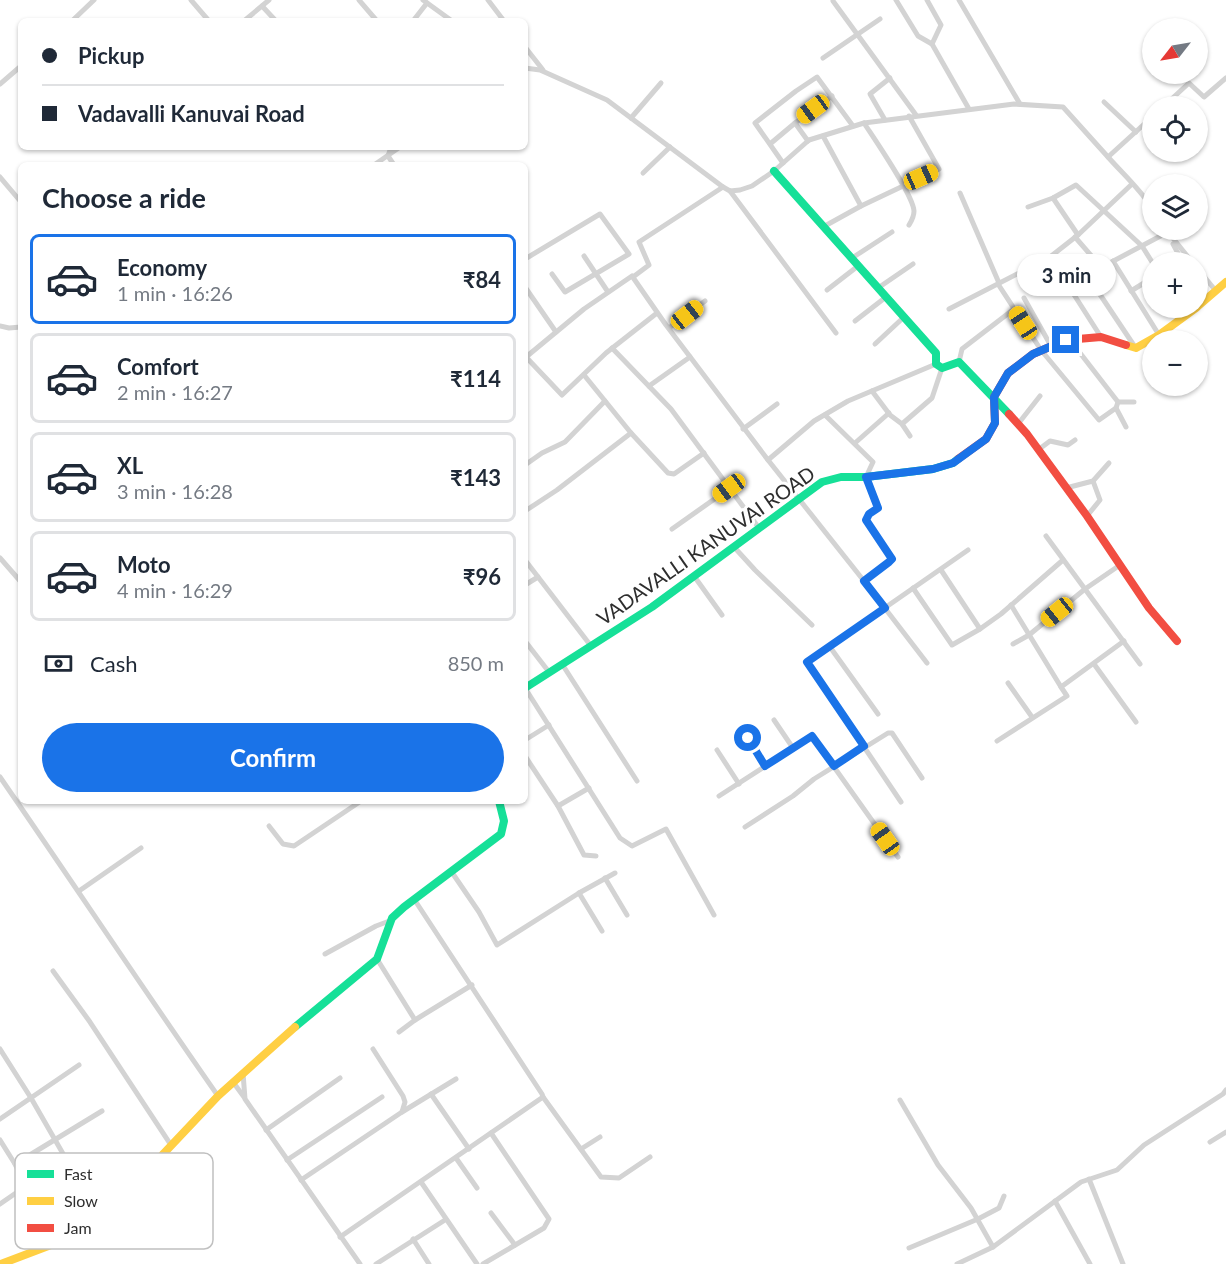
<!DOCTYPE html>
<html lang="en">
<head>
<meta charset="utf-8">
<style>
	:root { --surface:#fff; --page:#f6f6f7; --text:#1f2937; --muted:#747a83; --line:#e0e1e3; --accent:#1a73e8 }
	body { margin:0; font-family:Lato,sans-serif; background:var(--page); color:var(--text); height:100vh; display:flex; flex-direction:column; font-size:22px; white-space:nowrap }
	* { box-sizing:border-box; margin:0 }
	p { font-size:20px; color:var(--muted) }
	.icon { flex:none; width:33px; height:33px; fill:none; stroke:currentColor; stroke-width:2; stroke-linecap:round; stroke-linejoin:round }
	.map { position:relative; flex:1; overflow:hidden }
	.details { position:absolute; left:18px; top:162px; width:510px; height:642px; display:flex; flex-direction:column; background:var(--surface); border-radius:9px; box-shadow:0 2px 4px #0004 }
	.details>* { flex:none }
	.top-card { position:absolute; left:18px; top:18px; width:510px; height:132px; border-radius:9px; box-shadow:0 2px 4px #0004; display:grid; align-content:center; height:132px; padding:0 24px; background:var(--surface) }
	.needle { width:39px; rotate:239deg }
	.fabs { position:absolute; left:1142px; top:18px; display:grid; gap:12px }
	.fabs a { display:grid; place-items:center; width:66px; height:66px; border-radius:50%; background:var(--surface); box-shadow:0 2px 4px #0004; font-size:30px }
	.end { position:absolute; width:27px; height:27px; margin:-14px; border:8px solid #1a73e8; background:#fff; box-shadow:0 0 0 3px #fff }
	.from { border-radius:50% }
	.bubble { position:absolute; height:42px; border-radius:21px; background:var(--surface); box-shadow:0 2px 4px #0004; font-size:20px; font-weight:700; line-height:42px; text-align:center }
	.car { position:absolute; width:18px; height:36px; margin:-18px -9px; border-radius:8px; box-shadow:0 0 4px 2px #0007; background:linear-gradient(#f5c518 24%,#345 0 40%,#f5c518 0 76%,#345 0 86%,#f5c518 0) }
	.top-card b { display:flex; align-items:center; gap:21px; height:57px; font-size:22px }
	.top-card b+b { border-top:2px solid var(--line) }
	.top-card i { width:15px; height:15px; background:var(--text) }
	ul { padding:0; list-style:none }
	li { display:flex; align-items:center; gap:18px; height:90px; margin:0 12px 9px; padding:0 12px; border:3px solid var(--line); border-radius:9px }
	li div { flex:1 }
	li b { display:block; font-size:22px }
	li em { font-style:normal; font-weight:700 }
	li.selected { border-color:var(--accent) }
	li>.icon { width:54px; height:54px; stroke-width:1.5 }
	h2 { padding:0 24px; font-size:27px; line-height:72px }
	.pay { display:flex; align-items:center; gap:15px; height:66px; padding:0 24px; font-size:22px }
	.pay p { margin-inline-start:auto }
	.primary-button { display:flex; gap:12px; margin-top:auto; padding:12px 24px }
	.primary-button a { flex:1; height:69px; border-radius:36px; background:var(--accent); color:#fff; font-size:24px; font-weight:700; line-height:69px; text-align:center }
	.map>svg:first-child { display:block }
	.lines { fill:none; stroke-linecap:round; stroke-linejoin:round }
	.street { stroke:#d3d3d3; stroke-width:5 }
	.fast { stroke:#16e098; stroke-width:8 }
	.slow { stroke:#ffcf43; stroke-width:8 }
	.jam { stroke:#f24e42; stroke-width:8 }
	.route { stroke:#1a73e8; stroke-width:8 }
	.labels { text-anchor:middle; stroke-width:6; stroke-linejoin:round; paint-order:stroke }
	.street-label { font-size:20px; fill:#2e2e2e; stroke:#fff }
	.key { fill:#fff; stroke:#c0c0c0; stroke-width:1.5 }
	.key-label { font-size:16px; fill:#2e2e2e }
</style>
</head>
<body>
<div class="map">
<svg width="1226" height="1264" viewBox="0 0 1226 1264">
	<rect width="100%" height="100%" fill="#fff"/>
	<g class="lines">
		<g class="street">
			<path d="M191,0L209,21"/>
			<path d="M359,0L377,21"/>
			<path d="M423,0L452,21"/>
			<path d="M488,0L504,21"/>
			<path d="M896,0L918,36L932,44L969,109"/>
			<path d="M927,0L941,25L932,44"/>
			<path d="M959,0L1020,104"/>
			<path d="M833,1L916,115"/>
			<path d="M262,6L276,21"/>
			<path d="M72,21L94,0"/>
			<path d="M244,21L269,0"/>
			<path d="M413,21L427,3"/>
			<path d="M525,47L543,70"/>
			<path d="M823,58L880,19"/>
			<path d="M525,68L540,70L607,100L723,187"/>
			<path d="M0,84L21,66"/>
			<path d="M1104,102L1136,132"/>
			<path d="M1164,106L1189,83L1204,97L1226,78"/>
			<path d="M631,118L661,83"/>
			<path d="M885,120L870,94L890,78"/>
			<path d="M795,123L808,141"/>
			<path d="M864,123C875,140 913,195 914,211C914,217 912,220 909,225"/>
			<path d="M823,136L861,206L939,169L909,116"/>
			<path d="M770,144L795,123L832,96"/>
			<path d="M391,147L388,156L394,165"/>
			<path d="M1108,157C1123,174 1140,189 1152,208"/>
			<path d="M783,163L755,123L796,91L817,77L853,126"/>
			<path d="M374,165L400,147"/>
			<path d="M643,173L670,147"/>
			<path d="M0,177L21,202"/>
			<path d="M730,191L836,333"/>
			<path d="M960,193L999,283"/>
			<path d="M1053,198L1078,235"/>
			<path d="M1028,207L1053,198L1076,185L1142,246L1152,262"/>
			<path d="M823,227L861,206"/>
			<path d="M1075,237L1095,260"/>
			<path d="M1173,244L1181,259L1175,262"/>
			<path d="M584,256L608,292"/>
			<path d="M1050,257L1101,337"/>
			<path d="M852,258L892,232"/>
			<path d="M525,259L600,214L629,254L565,292L552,274"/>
			<path d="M1113,261L1159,335"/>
			<path d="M1197,268L1216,291"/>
			<path d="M633,277L649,265L639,242L723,187L730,191L740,190L752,186L774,171L809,140L864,123L1014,104L1063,107L1108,157L1152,117"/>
			<path d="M998,284L1041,350L1099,420L1116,408L1118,402H1134"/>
			<path d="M525,287L556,332"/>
			<path d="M878,288L913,264"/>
			<path d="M827,290L858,266"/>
			<path d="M1131,291L1152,278"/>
			<path d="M1024,298L1051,346"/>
			<path d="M1182,308L1187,315"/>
			<path d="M949,309L1050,257L1078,235L1132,184"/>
			<path d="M855,321L886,297"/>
			<path d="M0,326L9,328L21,327"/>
			<path d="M669,328L705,301"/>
			<path d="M1070,340L1118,402"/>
			<path d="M875,344L904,317"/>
			<path d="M1135,347L1087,275L1168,232L1192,262"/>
			<path d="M612,348L671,409L759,528"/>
			<path d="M525,356L562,395L606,353L657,313"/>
			<path d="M526,357L584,309L632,276L666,325L768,460L814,421L848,401L936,364"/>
			<path d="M959,362L962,349L1014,309"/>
			<path d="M584,375L631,433L668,473L674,474L704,453"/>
			<path d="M649,386L690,357"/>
			<path d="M872,391L890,415L902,424L910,436"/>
			<path d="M1116,408L1126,427"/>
			<path d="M825,415L873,462L866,477L878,508L869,514L866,520L892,559L889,562L864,581"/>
			<path d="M902,424L932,398L942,368"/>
			<path d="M1018,424L1040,396"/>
			<path d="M743,429L777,404"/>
			<path d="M855,443L889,413"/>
			<path d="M1038,450L1050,441L1068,445L1075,440"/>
			<path d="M768,460L864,581L927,663"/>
			<path d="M525,465L542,453L565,442L605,401"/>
			<path d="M1066,488L1093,481L1109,463"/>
			<path d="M525,511L557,490L631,433"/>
			<path d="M1087,516L1100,500L1093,481"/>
			<path d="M672,529L730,488"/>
			<path d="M1046,536L1140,664"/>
			<path d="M734,547L755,570L812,625"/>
			<path d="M0,558L21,582"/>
			<path d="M525,560L591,646"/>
			<path d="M941,570L980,629"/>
			<path d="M694,576L722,615"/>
			<path d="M525,585L538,577"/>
			<path d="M913,588L952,645L980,629L1001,614L1063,560"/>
			<path d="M1011,605L1061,687"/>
			<path d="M525,641L549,672"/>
			<path d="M1013,644L1029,635L1085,589L1120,565"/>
			<path d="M830,647L878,714"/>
			<path d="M562,664L637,781"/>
			<path d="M1094,664L1136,722"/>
			<path d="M1008,683L1032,717"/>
			<path d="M525,688L620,838L632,846L666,829L714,915"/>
			<path d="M774,720L793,748"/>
			<path d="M748,738L765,766"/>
			<path d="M525,740L549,725"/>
			<path d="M997,741L1067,696L1061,687L1124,641"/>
			<path d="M717,750L739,784"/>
			<path d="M525,756L558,806L584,855L596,856"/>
			<path d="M0,777C73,883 144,990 218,1096"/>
			<path d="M719,796L812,736L898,857"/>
			<path d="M901,802L807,662L968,550"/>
			<path d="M558,806L589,788"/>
			<path d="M269,826L283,844L294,846L361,801"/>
			<path d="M745,827L793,796L814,779L888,733H892L922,778"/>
			<path d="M451,871L479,912L497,945L579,893L615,873"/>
			<path d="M605,878L627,915"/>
			<path d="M79,891L141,848"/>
			<path d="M579,893L602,931"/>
			<path d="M414,899L542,1094L543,1097L601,1177L619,1178L650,1157"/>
			<path d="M325,954L376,926L392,920"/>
			<path d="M377,959L415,1020L472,985"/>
			<path d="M53,971L90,1022L171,1145"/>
			<path d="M399,1032L415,1020"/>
			<path d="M0,1049L31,1098L85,1192L104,1217"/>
			<path d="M243,1073L245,1099L360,1264"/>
			<path d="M233,1082L244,1097"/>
			<path d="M431,1094L469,1149"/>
			<path d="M900,1100L938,1165L971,1208L993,1247"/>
			<path d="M402,1112L456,1079"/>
			<path d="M0,1119L79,1065"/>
			<path d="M266,1130L340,1078"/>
			<path d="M0,1140L15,1164L55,1243"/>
			<path d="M1210,1142L1226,1132"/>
			<path d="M581,1149L600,1137"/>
			<path d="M456,1158L477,1188"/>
			<path d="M287,1160L382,1097"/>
			<path d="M15,1164L102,1111"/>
			<path d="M1089,1179L1123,1264"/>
			<path d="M301,1180L402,1112L405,1102L403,1096L373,1049"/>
			<path d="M421,1182L477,1264"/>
			<path d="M1055,1201L1090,1264"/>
			<path d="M0,1204L26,1186"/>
			<path d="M491,1213L515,1245"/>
			<path d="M340,1237L543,1097"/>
			<path d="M413,1239L429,1264"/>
			<path d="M909,1248L978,1219L999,1208L1004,1196"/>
			<path d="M376,1264L445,1220"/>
			<path d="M483,1264L544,1228L549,1219L491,1133"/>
			<path d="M957,1264L993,1247L1081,1182L1117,1170L1144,1145L1223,1094L1226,1090"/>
		</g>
		<g class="fast">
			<path d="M774,171L936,353V364L942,368L959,362L1009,414"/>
			<path d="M525,688L652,607L822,482L841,477H866L933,469L953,463L958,459"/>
			<path d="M295,1027L377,959L392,918L404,907L501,834L504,821L499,801"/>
		</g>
		<g class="slow">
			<path d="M1197,307L1226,282"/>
			<path d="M1126,345L1136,348L1159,335L1196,308"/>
			<path d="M1,1264L80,1234L97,1224L218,1096L295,1027"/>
		</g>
		<g class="jam">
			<path d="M1009,414L1027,434L1087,516L1149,608L1177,641"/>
			<path d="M958,459L986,439L995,423L994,397L1008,373L1033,354L1066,340L1101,337L1126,345"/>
		</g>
	</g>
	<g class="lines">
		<path class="route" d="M748,738L765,766L812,736L834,766L864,746L807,662L885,608L864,581L889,562L892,559L866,520L869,514L878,508L866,477L933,469L953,463L986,439L995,423L994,397L1008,373L1033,354L1066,340"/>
	</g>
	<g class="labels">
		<g class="street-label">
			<text transform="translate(706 546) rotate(-35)" y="7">VADAVALLI KANUVAI ROAD</text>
		</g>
	</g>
	<rect x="15" y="1153" width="198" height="96" rx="9" class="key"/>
	<rect x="27" y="1170" width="27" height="8" fill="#16e098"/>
	<rect x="27" y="1197" width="27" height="8" fill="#ffcf43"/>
	<rect x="27" y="1224" width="27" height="8" fill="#f24e42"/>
	<g class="key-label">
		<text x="64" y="1180">Fast</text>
		<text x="64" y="1207">Slow</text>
		<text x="64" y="1234">Jam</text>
	</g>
</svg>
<div class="fabs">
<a><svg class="needle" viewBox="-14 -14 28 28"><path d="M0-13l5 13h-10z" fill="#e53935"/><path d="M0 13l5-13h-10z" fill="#747a83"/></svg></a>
<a><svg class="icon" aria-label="locate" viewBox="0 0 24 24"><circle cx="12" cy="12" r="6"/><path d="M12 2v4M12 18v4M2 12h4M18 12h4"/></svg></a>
<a><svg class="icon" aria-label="layers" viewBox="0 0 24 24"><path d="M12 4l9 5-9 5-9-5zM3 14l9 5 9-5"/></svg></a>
<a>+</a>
<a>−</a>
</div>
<i class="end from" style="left:748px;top:738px"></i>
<i class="end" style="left:1066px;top:340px"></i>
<div class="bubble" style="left:1017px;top:254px;width:99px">3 min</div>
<i class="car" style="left:813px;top:109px;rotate:234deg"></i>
<i class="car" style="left:921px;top:177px;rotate:66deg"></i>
<i class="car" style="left:687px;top:315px;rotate:52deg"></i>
<i class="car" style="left:1023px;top:323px;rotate:327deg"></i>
<i class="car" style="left:729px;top:488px;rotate:234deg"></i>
<i class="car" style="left:1057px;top:612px;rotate:231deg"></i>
<i class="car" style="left:885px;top:839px;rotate:325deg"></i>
<div class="top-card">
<b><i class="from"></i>Pickup</b>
<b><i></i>Vadavalli Kanuvai Road</b>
</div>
<section class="details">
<h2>Choose a ride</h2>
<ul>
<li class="selected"><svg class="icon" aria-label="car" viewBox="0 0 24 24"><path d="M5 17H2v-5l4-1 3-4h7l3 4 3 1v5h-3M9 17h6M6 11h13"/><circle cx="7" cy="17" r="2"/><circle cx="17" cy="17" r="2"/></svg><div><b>Economy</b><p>1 min · 16:26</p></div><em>₹84</em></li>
<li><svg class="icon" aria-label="car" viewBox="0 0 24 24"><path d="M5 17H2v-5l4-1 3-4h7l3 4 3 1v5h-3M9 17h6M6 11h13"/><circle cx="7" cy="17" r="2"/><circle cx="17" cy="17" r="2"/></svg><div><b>Comfort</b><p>2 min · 16:27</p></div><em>₹114</em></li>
<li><svg class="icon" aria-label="car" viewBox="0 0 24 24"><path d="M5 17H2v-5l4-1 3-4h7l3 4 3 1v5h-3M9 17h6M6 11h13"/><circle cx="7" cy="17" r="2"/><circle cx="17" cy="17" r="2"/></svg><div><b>XL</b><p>3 min · 16:28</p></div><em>₹143</em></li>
<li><svg class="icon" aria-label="car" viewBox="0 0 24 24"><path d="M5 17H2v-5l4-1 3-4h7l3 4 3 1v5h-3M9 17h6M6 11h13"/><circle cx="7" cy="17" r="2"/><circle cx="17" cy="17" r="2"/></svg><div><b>Moto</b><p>4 min · 16:29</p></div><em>₹96</em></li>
</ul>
<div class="pay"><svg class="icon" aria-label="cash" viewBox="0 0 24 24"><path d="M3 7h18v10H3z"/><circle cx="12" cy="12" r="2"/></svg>Cash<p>850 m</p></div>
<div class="primary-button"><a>Confirm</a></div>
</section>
</div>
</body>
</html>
